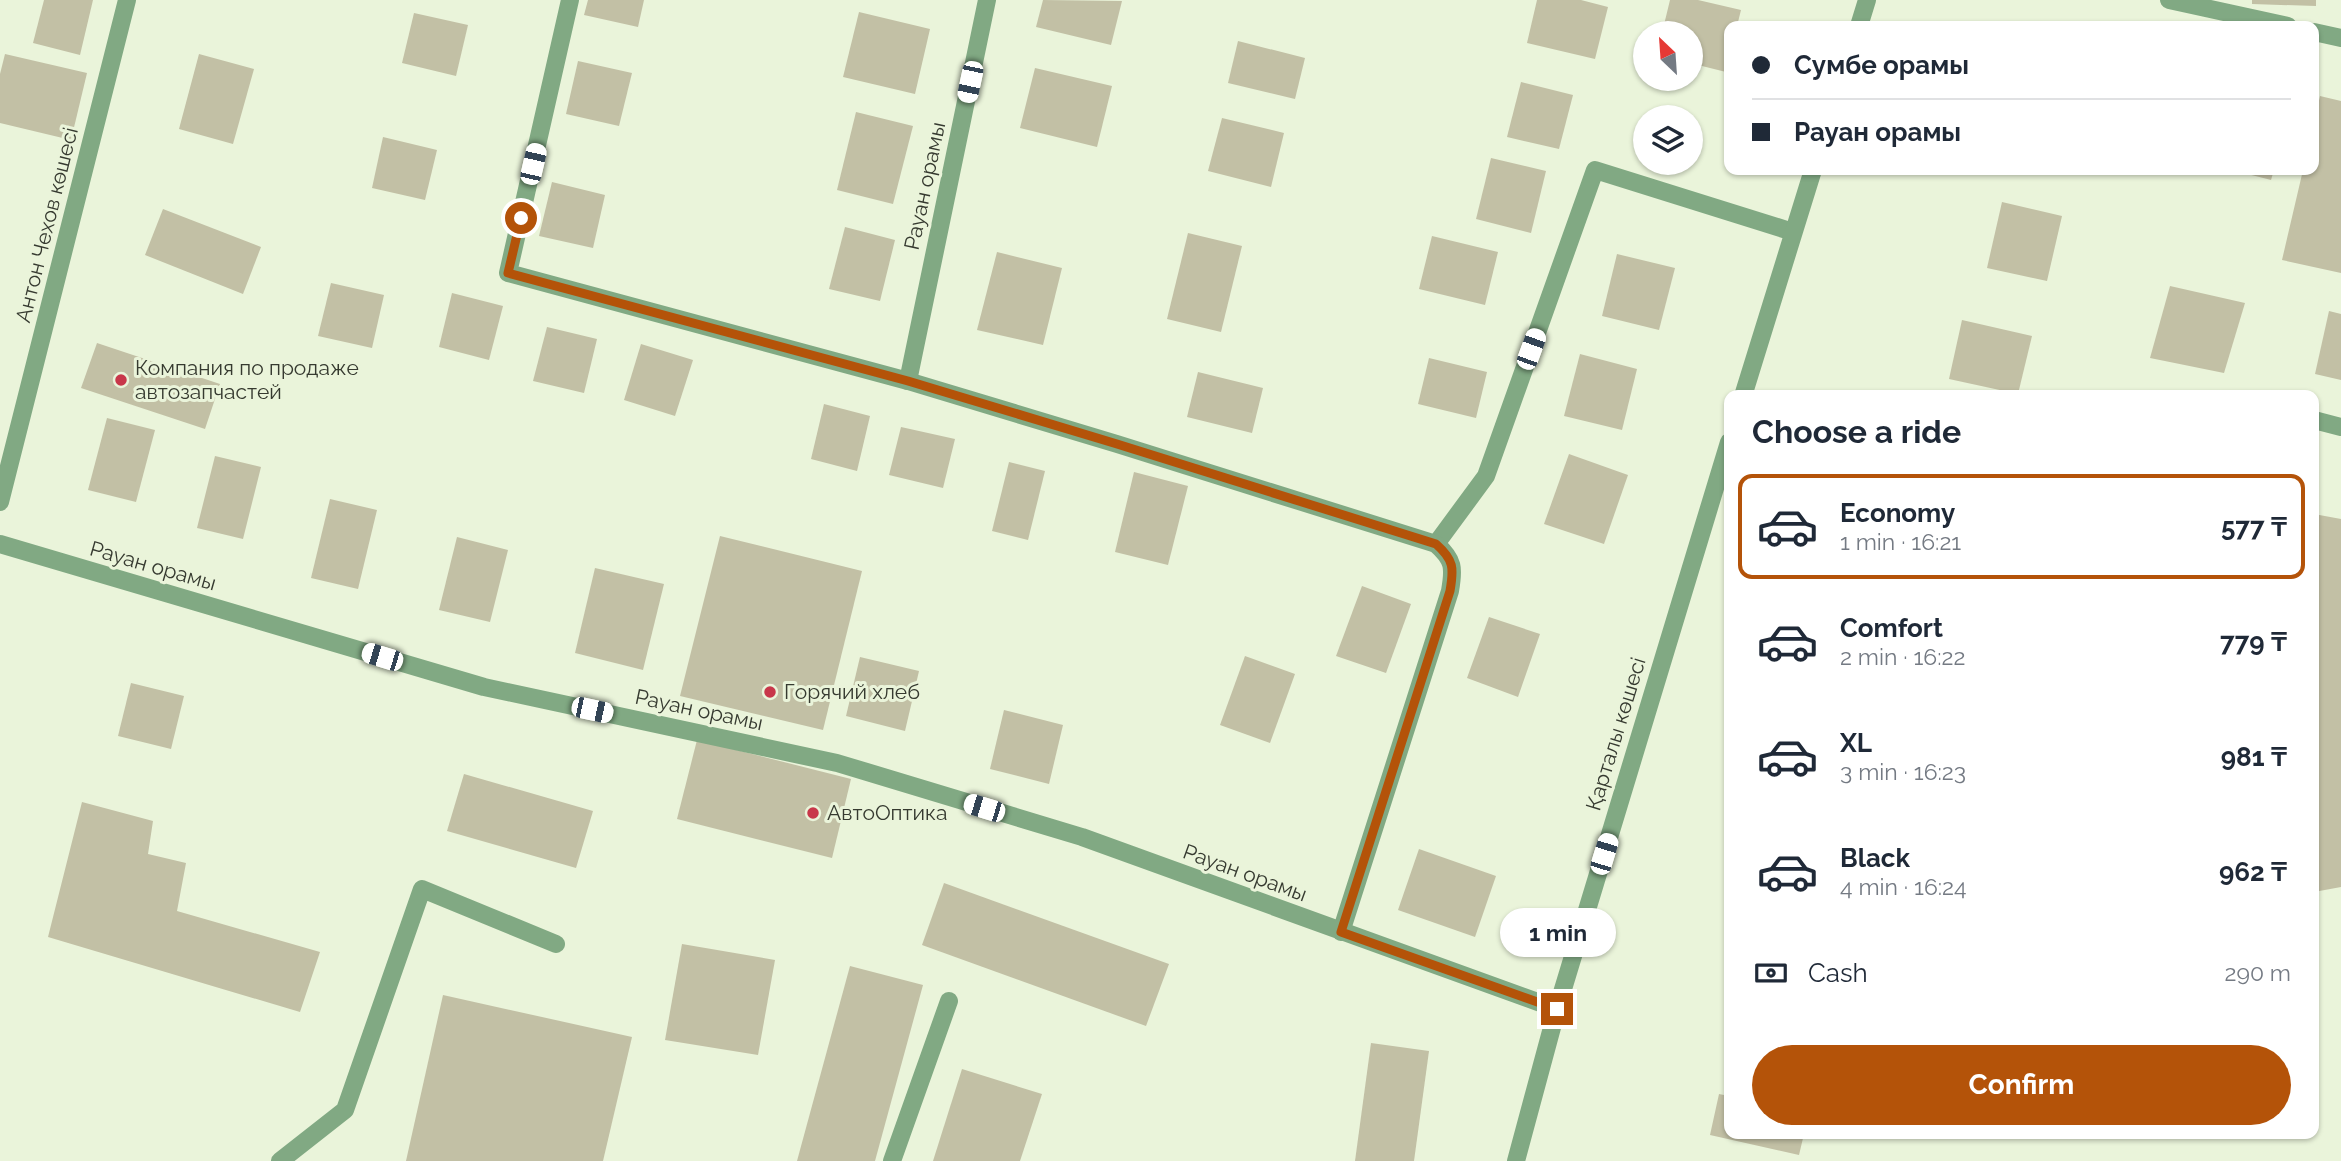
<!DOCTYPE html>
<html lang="en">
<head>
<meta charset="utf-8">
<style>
	:root { --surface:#fff; --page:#f2f2f3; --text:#1f2937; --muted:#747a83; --line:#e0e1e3; --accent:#b45309 }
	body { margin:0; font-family:Raleway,sans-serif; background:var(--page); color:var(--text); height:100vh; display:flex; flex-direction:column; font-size:26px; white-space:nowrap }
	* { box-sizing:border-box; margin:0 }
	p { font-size:23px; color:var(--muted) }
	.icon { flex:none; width:38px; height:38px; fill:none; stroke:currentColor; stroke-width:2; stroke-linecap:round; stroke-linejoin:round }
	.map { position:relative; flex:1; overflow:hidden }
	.side { position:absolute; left:1724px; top:390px; width:595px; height:749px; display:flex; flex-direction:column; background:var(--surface); border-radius:14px; box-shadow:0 2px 5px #0004 }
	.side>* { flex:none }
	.guide { position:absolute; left:1724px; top:21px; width:595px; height:154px; border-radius:14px; box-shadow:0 2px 5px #0004; display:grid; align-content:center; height:154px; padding:0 28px; background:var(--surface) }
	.needle { width:46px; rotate:335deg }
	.buttons { position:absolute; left:1633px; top:21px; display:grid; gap:14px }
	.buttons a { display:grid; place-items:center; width:70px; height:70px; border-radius:50%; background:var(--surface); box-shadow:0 2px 5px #0004; font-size:35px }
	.end { position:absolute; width:32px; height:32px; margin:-16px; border:9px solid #b45309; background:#fff; box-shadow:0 0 0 4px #fff }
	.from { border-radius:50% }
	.bubble { position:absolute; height:49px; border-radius:24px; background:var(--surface); box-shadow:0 2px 5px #0004; font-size:23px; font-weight:700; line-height:49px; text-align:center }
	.car { position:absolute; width:21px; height:42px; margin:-21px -10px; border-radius:9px; box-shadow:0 0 5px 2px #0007; background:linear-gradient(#fff 24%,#345 0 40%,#fff 0 76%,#345 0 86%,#fff 0) }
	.guide b { display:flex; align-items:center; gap:24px; height:66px; font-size:26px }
	.guide b+b { border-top:2px solid var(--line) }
	.guide i { width:18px; height:18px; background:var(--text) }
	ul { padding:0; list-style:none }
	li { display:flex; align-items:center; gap:21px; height:105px; margin:0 14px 10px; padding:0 14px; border:4px solid transparent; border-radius:14px }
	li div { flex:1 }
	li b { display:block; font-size:26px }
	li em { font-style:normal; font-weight:700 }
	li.active { border-color:var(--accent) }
	li>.icon { width:63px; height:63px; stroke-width:1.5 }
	h2 { padding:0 28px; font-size:32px; line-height:84px }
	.pay { display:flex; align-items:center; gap:18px; height:77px; padding:0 28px; font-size:26px }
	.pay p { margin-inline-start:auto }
	.primary-button { display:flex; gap:14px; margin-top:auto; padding:14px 28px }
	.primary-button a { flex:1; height:80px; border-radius:42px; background:var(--accent); color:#fff; font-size:28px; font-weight:700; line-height:80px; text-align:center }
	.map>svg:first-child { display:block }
	.building { fill:#c2c0a5 }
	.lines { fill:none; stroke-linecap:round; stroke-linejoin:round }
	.service { stroke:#81a983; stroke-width:18 }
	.minor { stroke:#81a983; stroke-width:18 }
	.tertiary { stroke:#81a983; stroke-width:18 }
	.route { stroke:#b45309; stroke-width:9 }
	.poi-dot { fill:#c8374a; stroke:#eaf4da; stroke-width:2.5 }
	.labels { text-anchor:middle; stroke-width:6; stroke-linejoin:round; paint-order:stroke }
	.street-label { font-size:21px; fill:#363a30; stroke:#eaf4da }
	.poi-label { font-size:21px; fill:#363a30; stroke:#eaf4da; text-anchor:start }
</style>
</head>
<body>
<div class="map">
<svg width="2341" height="1161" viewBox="0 0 2341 1161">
	<rect width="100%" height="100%" fill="#eaf4da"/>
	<g class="building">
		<path d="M44,0H93L80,55L33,43Z"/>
		<path d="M588,0H644L638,27L584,15Z"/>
		<path d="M1043,0L1122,1L1111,45L1036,27Z"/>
		<path d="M1537,0H1581L1608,7L1595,59L1527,43Z"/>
		<path d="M1670,0H1698L1741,10L1737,26H1729V58L1726,72L1690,63V33H1662Z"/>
		<path d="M2252,0H2316V6L2252,4Z"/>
		<path d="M859,12L930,29L915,94L843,77Z"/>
		<path d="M414,13L468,25L456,76L402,63Z"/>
		<path d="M1238,41L1305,58L1295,99L1228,83Z"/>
		<path d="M5,54L87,73L71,140L0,123V74Z"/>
		<path d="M199,54L254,69L233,144L179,129Z"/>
		<path d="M578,61L632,73L619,126L566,114Z"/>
		<path d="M1035,68L1112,86L1097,147L1020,128Z"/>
		<path d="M1521,82L1573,95L1559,149L1507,137Z"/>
		<path d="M2320,96L2341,101V273L2282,260L2303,170H2314V123Z"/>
		<path d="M856,112L913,126L893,204L837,190Z"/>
		<path d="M1222,118L1284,133L1271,187L1208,171Z"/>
		<path d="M383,137L437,150L425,200L372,188Z"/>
		<path d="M1491,158L1546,171L1531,233L1476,219Z"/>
		<path d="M2232,170H2274L2271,180Z"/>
		<path d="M552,182L605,195L593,248L539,236Z"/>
		<path d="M2002,202L2062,216L2047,281L1987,268Z"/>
		<path d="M163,209L261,247L243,294L145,255Z"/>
		<path d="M845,227L895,240L880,301L829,289Z"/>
		<path d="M1188,233L1242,246L1221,332L1167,319Z"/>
		<path d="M1432,236L1498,252L1485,305L1419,289Z"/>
		<path d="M997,252L1062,268L1043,345L977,330Z"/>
		<path d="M1617,254L1675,268L1659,330L1602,316Z"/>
		<path d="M331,283L384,295L372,348L318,336Z"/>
		<path d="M2170,286L2245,303L2224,373L2150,358Z"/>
		<path d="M452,293L503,306L489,360L439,347Z"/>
		<path d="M2329,311L2341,314V380L2315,374Z"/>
		<path d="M1962,320L2032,336L2018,394L1949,379Z"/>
		<path d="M547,327L597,339L584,393L533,381Z"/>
		<path d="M97,343L220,384L205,429L81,388Z"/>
		<path d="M641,344L693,360L675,416L624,400Z"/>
		<path d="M1580,354L1637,369L1622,430L1564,416Z"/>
		<path d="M1429,358L1487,372L1476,418L1418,404Z"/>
		<path d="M1198,372L1263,388L1252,433L1187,417Z"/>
		<path d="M824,404L870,416L857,471L811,459Z"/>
		<path d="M107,418L155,430L136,502L88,490Z"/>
		<path d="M901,427L955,439L943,488L889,475Z"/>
		<path d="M1569,454L1628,475L1604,544L1544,524Z"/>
		<path d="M215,456L261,467L243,539L197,528Z"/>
		<path d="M1009,462L1045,471L1028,540L992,531Z"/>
		<path d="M1134,472L1188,486L1168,565L1115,552Z"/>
		<path d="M330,499L377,510L358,589L311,578Z"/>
		<path d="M2314,514L2341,519V887L2314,892Z"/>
		<path d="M720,536L862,571L823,730L680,696Z"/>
		<path d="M457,537L508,550L490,622L439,610Z"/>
		<path d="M595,568L664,584L643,670L575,653Z"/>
		<path d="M1362,586L1411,604L1386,673L1336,656Z"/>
		<path d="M1489,617L1540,634L1518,697L1467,678Z"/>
		<path d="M1245,656L1295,674L1270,743L1220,725Z"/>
		<path d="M860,657L919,671L905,731L846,716Z"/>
		<path d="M131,683L184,696L171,749L118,736Z"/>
		<path d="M1004,710L1063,725L1049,784L990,769Z"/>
		<path d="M697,740L851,779L832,858L677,819Z"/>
		<path d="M464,774L593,811L576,868L447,831Z"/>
		<path d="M82,802L153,821L148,854L186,863L177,911L320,952L300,1012L48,937Z"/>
		<path d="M1419,849L1496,876L1475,937L1398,910Z"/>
		<path d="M944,883L1169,964L1146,1026L922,945Z"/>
		<path d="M682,944L775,960L758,1055L665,1040Z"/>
		<path d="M850,966L923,985L875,1161H797Z"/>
		<path d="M443,995L632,1037L603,1161H406Z"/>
		<path d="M1371,1043L1429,1051L1414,1161H1355Z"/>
		<path d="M962,1069L1042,1094L1020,1161H933Z"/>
		<path d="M1719,1094L1729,1096V1134H1804L1799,1155L1710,1135Z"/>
	</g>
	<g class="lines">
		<g class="service">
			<path d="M1436,544L1486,476L1595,170L1793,232"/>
			<path d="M280,1161L345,1110L422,889L556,944"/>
			<path d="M892,1161L949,1001"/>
		</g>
		<g class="minor">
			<path d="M570,0L508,273L908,381L1117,444L1436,544C1454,560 1454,568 1450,591L1341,932"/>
			<path d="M2169,0L2288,26"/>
			<path d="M2314,32L2341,38"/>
			<path d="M908,381L987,0"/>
			<path d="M2314,420L2341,427"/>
			<path d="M0,502L127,0"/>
			<path d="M0,544L484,687L837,763L1082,837L1557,1009"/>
		</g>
		<g class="tertiary">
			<path d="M1859,26L1867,0"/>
			<path d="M1743,396L1813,170"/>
			<path d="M1516,1161L1557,1009L1729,442"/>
		</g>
	</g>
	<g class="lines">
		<path class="route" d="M521,218L508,273L908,381L1117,444L1436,544C1454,560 1454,568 1450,591L1341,932L1557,1009"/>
	</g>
	<g class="poi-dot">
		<circle cx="121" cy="380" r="7"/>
		<circle cx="770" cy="692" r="7"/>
		<circle cx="813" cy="813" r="7"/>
	</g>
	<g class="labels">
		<g class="street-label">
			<text transform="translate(925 186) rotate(-78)" y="7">Рауан орамы</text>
			<text transform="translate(47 225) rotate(-76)" y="7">Антон Чехов көшесі</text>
			<text transform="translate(153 566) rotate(16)" y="7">Рауан орамы</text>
			<text transform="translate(699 710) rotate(12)" y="7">Рауан орамы</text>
			<text transform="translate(1616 734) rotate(-73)" y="7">Қарталы көшесі</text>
			<text transform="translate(1245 873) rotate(20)" y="7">Рауан орамы</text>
		</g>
		<g class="poi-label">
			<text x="135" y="375">Компания по продаже<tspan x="135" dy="24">автозапчастей</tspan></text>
			<text x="784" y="699">Горячий хлеб</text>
			<text x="827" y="820">АвтоОптика</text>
		</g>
	</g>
</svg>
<div class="buttons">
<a><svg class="needle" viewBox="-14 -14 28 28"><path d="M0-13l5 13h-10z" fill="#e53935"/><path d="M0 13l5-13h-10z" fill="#747a83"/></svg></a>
<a><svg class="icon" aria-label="layers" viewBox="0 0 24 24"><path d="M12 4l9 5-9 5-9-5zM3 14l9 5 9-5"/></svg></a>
</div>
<i class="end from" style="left:521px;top:218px"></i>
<i class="end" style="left:1557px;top:1009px"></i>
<div class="bubble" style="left:1500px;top:908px;width:116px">1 min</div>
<i class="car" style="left:970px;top:82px;rotate:192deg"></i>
<i class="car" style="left:533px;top:164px;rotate:13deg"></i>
<i class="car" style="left:1531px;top:349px;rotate:20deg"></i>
<i class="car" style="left:382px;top:657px;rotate:287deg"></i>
<i class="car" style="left:592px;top:710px;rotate:102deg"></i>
<i class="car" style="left:984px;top:808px;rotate:287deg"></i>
<i class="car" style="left:1604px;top:854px;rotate:17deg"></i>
<div class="guide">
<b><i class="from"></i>Сумбе орамы</b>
<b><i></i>Рауан орамы</b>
</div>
<section class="side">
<h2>Choose a ride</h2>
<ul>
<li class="active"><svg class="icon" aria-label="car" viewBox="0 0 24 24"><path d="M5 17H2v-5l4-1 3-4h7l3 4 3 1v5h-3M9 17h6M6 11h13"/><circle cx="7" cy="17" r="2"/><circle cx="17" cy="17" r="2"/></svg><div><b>Economy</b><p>1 min · 16:21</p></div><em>577 ₸</em></li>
<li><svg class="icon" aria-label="car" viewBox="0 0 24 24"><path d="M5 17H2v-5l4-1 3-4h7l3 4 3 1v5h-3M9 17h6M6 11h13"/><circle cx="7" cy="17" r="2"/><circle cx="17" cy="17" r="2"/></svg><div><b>Comfort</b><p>2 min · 16:22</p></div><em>779 ₸</em></li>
<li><svg class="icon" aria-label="car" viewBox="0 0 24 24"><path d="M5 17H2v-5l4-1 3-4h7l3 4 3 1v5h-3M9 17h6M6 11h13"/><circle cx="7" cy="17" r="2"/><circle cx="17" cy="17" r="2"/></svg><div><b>XL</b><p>3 min · 16:23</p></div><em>981 ₸</em></li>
<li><svg class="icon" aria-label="car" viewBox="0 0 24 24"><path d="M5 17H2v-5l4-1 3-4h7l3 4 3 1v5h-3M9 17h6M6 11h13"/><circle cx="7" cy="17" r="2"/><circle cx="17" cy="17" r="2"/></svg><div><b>Black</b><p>4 min · 16:24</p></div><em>962 ₸</em></li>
</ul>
<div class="pay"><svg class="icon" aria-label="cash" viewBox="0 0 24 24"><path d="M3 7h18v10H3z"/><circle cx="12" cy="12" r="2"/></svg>Cash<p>290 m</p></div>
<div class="primary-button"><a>Confirm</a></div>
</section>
</div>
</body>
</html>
